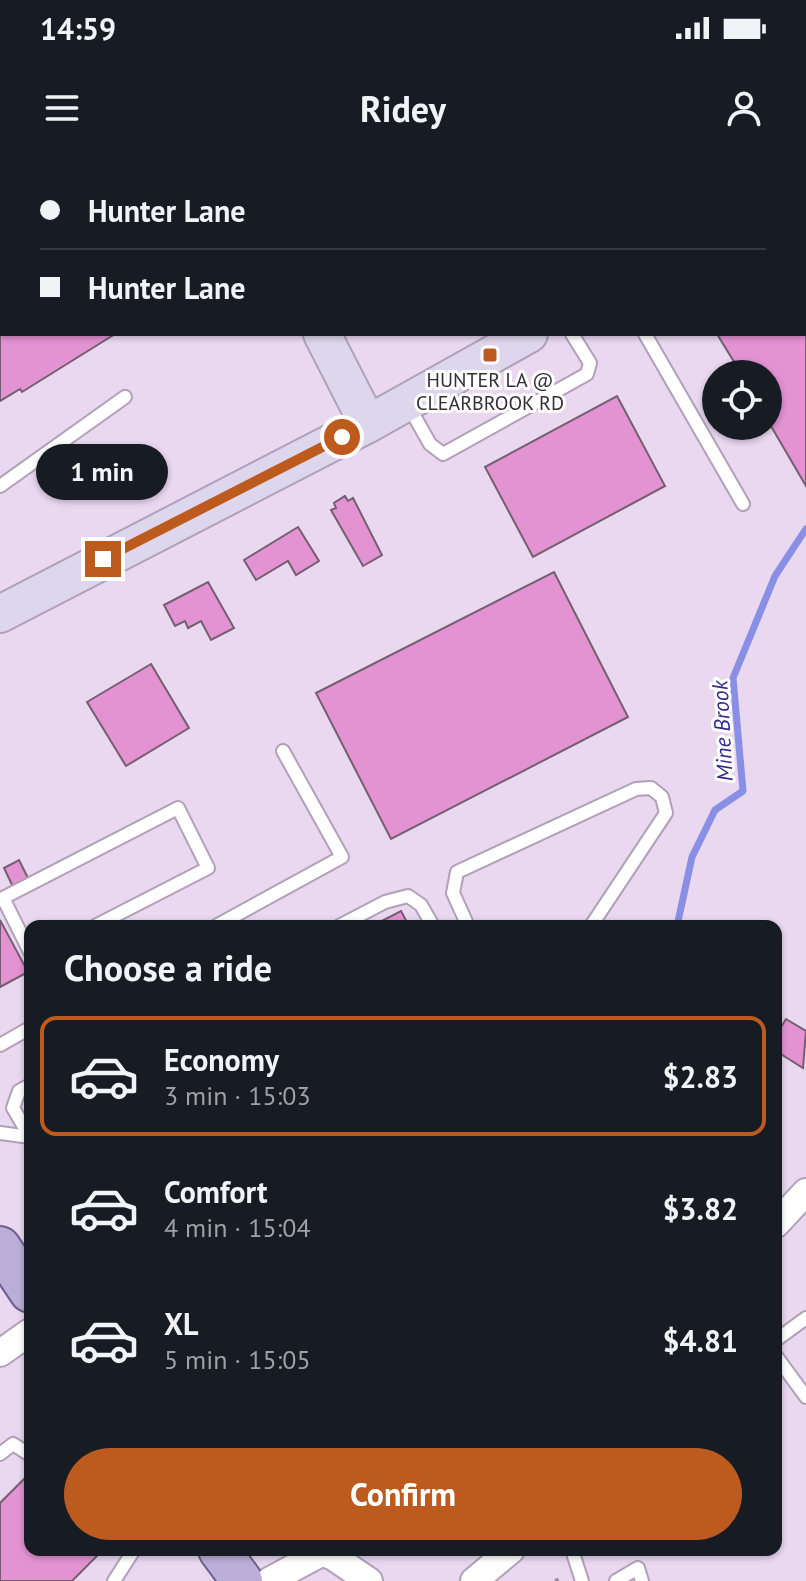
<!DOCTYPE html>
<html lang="en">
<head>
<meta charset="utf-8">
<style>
	:root { --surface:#171b24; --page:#20242c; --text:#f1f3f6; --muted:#9ea1a6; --line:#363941; --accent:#bd5b1e }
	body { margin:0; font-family:"PT Sans",sans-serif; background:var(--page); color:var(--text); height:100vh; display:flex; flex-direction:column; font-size:30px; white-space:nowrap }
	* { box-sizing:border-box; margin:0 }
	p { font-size:26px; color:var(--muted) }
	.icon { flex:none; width:44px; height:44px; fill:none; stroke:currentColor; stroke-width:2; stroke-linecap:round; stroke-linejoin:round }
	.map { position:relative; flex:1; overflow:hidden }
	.drawer { position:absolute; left:24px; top:760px; width:758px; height:636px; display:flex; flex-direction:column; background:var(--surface); border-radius:16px; box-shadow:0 2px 6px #0004 }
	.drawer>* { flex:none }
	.banner { position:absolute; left:0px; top:0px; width:806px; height:176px; box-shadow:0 2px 6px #0004; display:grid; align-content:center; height:176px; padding:0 40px; background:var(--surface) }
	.buttons { position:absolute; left:702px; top:200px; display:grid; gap:16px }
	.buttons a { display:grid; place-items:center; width:80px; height:80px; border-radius:50%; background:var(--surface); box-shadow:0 2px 6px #0004; font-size:40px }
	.end { position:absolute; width:36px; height:36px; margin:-18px; border:10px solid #bd5b1e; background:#fff; box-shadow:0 0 0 4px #fff }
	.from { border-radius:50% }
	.bubble { position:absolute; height:56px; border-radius:28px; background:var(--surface); box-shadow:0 2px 6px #0004; font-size:26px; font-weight:700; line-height:56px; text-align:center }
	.banner b { display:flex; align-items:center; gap:28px; height:76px; font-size:30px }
	.banner b+b { border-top:2px solid var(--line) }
	.banner i { width:20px; height:20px; background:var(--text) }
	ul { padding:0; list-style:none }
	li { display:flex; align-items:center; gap:24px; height:120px; margin:0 16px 12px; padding:0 24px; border:4px solid transparent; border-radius:16px }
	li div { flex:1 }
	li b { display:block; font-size:30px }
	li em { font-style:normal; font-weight:700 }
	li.current { border-color:var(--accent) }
	li>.icon { width:72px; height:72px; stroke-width:1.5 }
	h2 { padding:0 40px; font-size:36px; line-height:96px }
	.primary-button { display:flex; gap:16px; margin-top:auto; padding:16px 40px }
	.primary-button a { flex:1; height:92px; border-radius:48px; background:var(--accent); color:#fff; font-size:32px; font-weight:700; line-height:92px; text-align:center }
	.status { display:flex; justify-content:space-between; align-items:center; height:56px; padding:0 40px; background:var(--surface); direction:ltr }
	.status svg { height:22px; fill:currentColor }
	header { display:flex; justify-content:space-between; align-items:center; height:104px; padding:0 40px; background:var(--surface); font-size:36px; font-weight:700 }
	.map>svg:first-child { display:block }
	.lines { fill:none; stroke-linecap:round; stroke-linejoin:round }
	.stream { stroke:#898fe5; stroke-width:7 }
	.building { fill:#e392d2; stroke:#745f6f; stroke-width:2 }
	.lane-casing { stroke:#b0a1b7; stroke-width:16 }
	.street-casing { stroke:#b0a1b7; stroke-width:30 }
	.secondary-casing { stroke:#b0a1b7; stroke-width:40 }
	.primary-casing { stroke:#6e5e8f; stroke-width:44 }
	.path { stroke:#998d9e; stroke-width:4; stroke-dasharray:4 4; stroke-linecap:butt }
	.lane { stroke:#fff; stroke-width:12 }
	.street { stroke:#fff; stroke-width:26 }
	.secondary { stroke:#ddd6ec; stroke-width:36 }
	.primary { stroke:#bbaed8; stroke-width:40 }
	.route { stroke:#bd5b1e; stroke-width:10 }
	.poi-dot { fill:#bd5b1e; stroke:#fff; stroke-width:3 }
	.labels { text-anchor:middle; stroke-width:6; stroke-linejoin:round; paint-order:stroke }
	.poi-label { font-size:20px; fill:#342e37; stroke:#fff }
	.water-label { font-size:22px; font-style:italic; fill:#332a8d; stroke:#fff }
</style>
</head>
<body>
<div class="status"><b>14:59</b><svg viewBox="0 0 49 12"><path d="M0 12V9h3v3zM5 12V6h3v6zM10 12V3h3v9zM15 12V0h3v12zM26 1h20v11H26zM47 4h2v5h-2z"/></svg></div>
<header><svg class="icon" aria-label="menu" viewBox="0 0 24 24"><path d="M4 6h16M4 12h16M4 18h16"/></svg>Ridey<svg class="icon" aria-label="person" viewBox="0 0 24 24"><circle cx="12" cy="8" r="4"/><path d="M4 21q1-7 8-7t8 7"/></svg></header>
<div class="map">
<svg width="806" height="1421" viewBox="0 0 806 1421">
	<rect width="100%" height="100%" fill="#e9d8f0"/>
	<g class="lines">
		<path class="stream" d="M677,766L692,697L715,650L743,631L733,518L775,416L806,369"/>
	</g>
	<g class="building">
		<path d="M0,0L116,2H2V174H115L22,232L20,229L0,241Z"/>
		<path d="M806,115V326L768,261V214H759L754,203L739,210L717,174H804Z"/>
		<path d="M617,236L665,326L533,397L485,307Z"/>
		<path d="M345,336L348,341L353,338L382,395L363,406L331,350L336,348L334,343Z"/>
		<path d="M298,367L319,401L296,415L288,401L256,420L244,400Z"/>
		<path d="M554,412L628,557L391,679L316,533Z"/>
		<path d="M208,422L234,468L211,480L201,461L188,468L185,461L175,466L164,445Z"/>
		<path d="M151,504L189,568L126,606L87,542Z"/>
		<path d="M19,700L29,720L13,727L4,708Z"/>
		<path d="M401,751L409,766H372Z"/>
		<path d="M0,760L28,812L0,827Z"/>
		<path d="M786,859L806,871L803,908L776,891V875Z"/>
		<path d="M24,1319L30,1325V1390H96L99,1394L72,1421H0V1343Z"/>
	</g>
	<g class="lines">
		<g class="lane-casing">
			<g id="lane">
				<path d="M346,0L347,2"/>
				<path d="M666,0L667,2"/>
				<path d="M554,2L558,0"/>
				<path d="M645,174L743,344"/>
				<path d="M408,245L430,284L443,294L587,214L590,203L572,174"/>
				<path d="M0,326L125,237"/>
				<path d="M216,766L342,697L283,591"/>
				<path d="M339,766L385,742L408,736L421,745L433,766"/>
				<path d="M468,766L453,733L457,712L636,629L651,628L662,637L666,653L591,766"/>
				<path d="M30,792L3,738L178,648L208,708L95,766"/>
				<path d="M0,885L30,868"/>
				<path d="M30,925L19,931L13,948L30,977"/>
				<path d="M0,973L30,977"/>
				<path d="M776,1180L806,1158"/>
				<path d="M776,1196L806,1237"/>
				<path d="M0,1294L13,1284L30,1295"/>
				<path d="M572,1390L582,1421"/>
				<path d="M114,1421L132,1393L129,1390"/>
				<path d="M616,1421L638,1408L642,1421"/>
			</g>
		</g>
		<g class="street-casing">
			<g id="street">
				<path d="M776,1064L806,1032"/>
				<path d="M0,1193L30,1172"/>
				<path d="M269,1421L321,1393L332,1396L369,1421"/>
				<path d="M474,1421L511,1390"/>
			</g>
		</g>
		<g class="secondary-casing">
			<g id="secondary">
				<path d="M236,0L237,2"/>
				<path d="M804,30L806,29"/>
				<path d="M322,174L368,264"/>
				<path d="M0,454L368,264L529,174"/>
			</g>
		</g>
		<g class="primary-casing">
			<g id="primary">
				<path d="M0,1087L30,1132"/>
				<path d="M219,1390L242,1421"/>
			</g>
		</g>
		<path class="path" d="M555,1421L560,1419"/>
		<use href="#lane" class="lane"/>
		<use href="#street" class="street"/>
		<use href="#secondary" class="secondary"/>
		<use href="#primary" class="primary"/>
	</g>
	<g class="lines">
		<path class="route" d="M103,399L342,277"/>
	</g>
	<rect class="poi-dot" x="482" y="187" width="16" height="16" rx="4"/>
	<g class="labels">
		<g class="poi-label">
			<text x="490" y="227">HUNTER LA @<tspan x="490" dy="23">CLEARBROOK RD</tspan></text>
		</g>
		<g class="water-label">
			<text transform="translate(722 571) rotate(-93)" y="8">Mine Brook</text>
		</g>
	</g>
</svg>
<div class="buttons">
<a><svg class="icon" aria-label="locate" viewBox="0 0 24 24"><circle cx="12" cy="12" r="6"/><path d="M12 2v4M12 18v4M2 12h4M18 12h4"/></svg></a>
</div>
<i class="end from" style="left:342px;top:277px"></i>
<i class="end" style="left:103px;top:399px"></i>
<div class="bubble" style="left:36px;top:284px;width:132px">1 min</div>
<div class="banner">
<b><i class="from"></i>Hunter Lane</b>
<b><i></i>Hunter Lane</b>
</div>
<section class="drawer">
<h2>Choose a ride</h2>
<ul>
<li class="current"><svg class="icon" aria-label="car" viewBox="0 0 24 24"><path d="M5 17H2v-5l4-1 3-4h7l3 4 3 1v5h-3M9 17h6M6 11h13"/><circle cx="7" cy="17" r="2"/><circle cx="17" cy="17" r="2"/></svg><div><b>Economy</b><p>3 min · 15:03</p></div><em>$2.83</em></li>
<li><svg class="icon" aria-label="car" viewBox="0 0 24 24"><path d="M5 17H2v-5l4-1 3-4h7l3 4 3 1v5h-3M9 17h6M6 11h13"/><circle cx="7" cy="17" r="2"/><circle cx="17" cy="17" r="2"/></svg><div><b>Comfort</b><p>4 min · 15:04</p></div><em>$3.82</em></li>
<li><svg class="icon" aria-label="car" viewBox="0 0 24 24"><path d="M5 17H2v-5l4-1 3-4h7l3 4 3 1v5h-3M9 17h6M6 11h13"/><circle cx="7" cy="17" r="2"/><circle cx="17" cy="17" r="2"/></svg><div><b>XL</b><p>5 min · 15:05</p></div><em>$4.81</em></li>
</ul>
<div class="primary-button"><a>Confirm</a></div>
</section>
</div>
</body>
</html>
